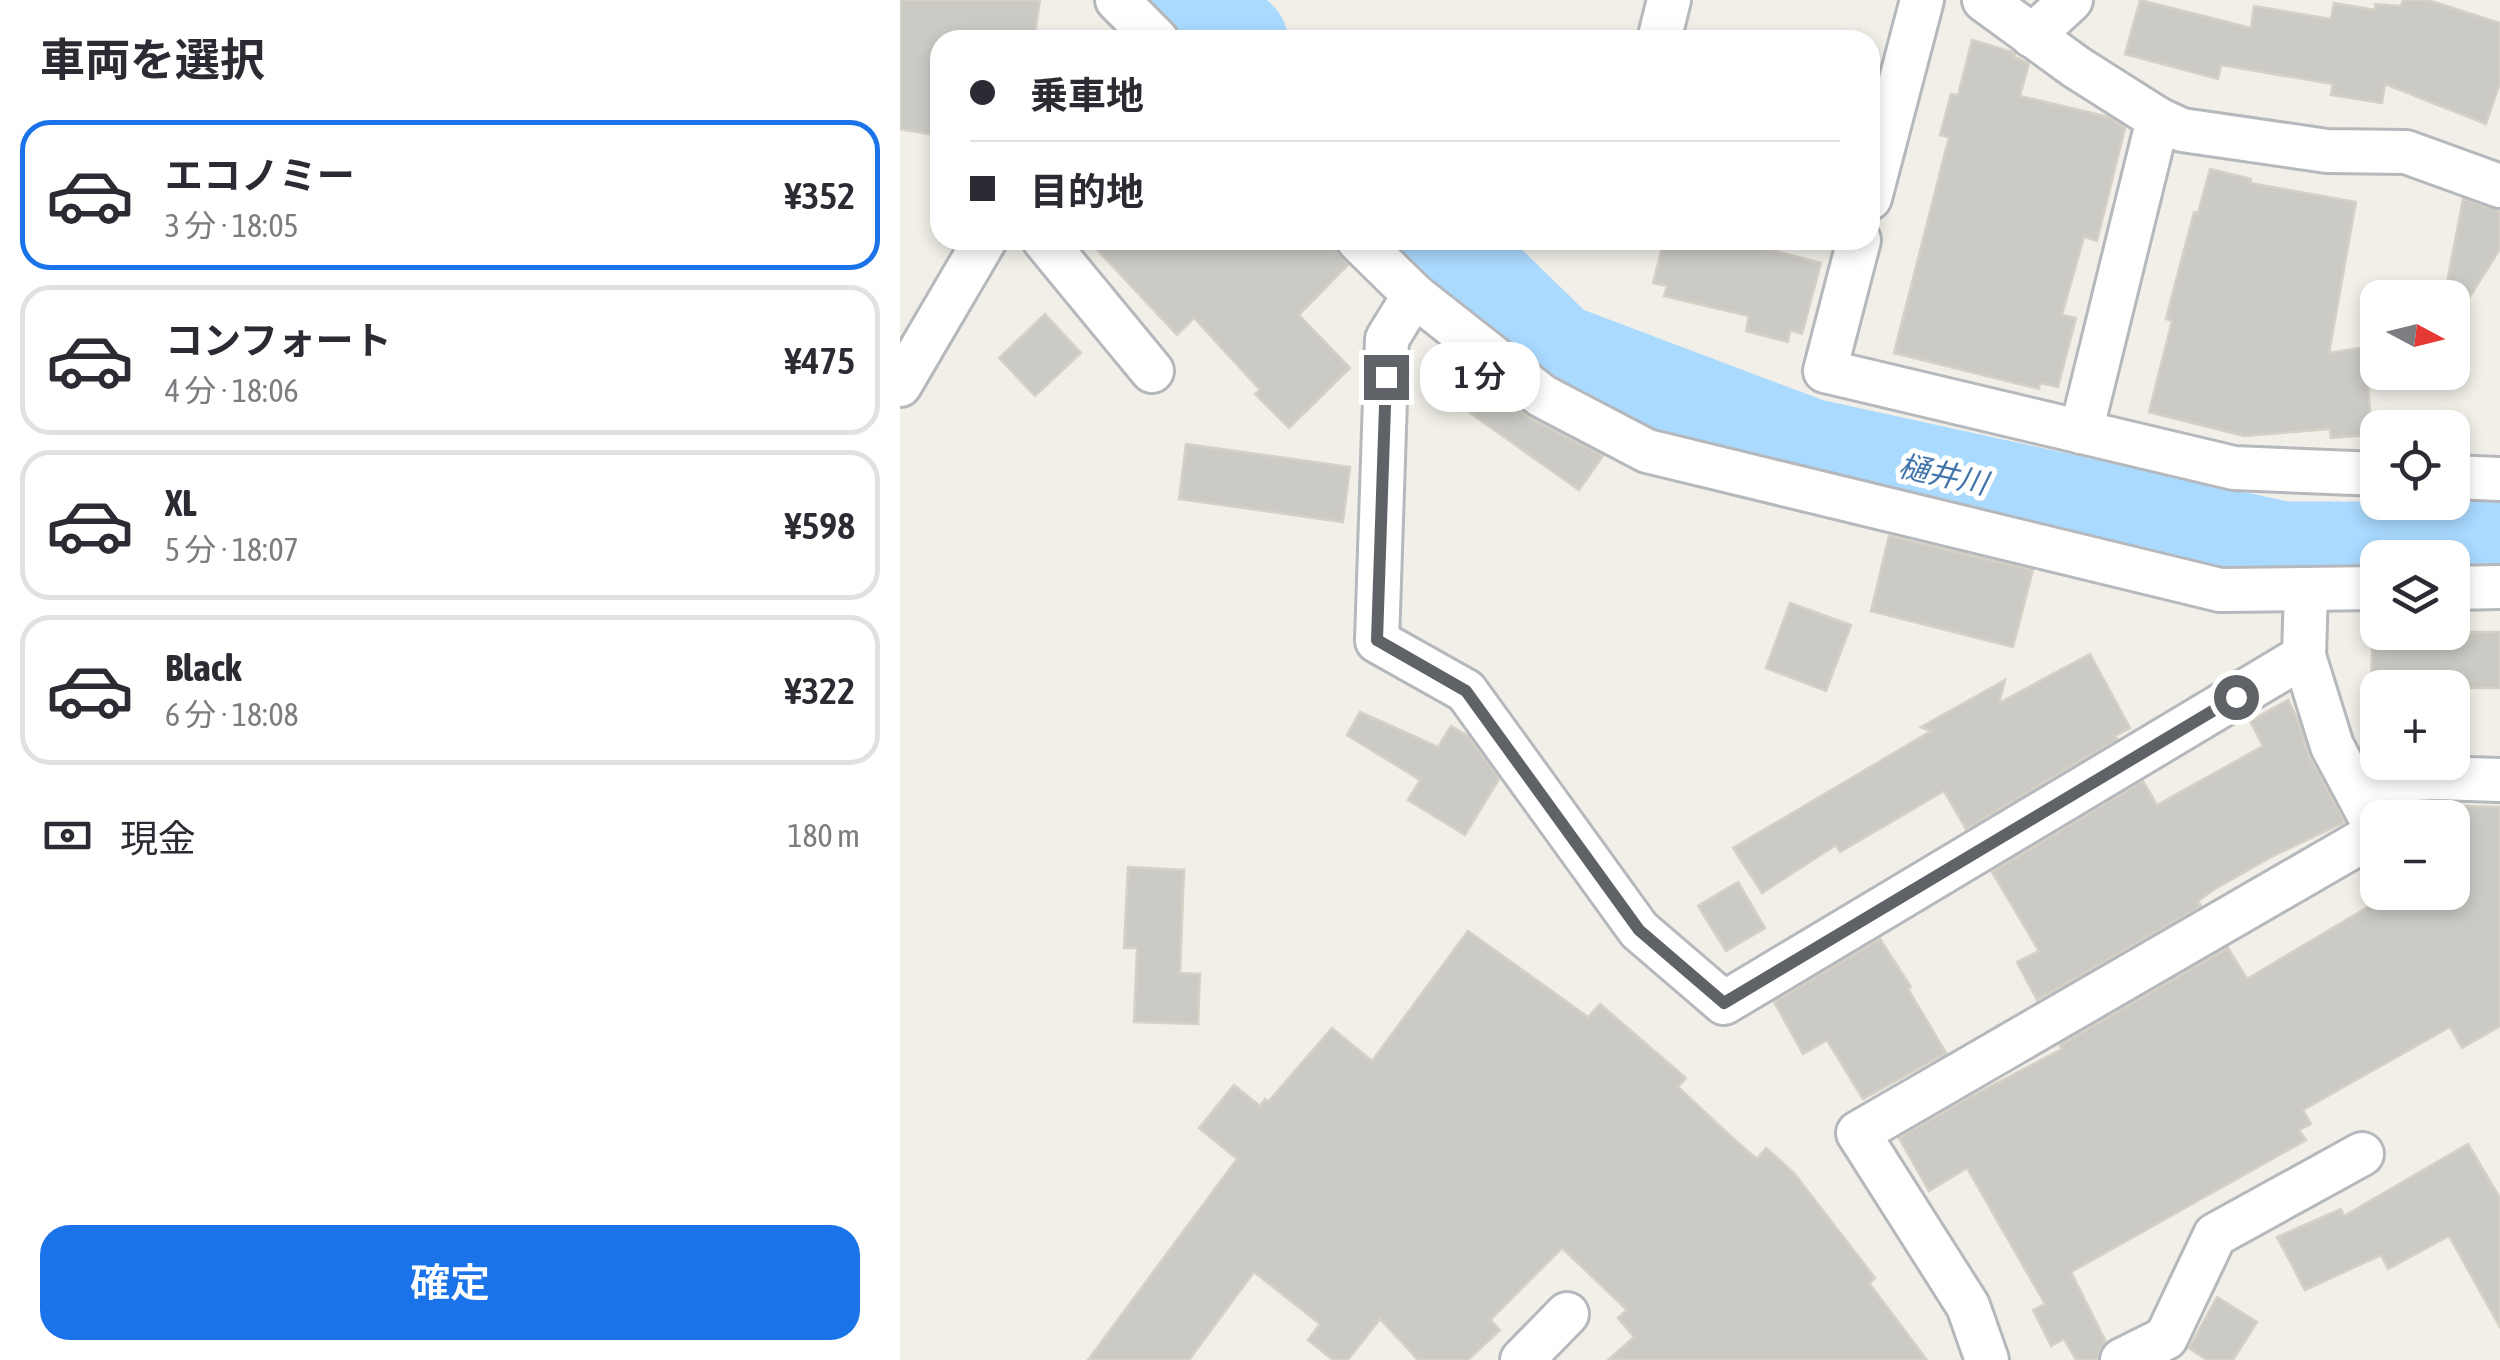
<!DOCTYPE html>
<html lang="ja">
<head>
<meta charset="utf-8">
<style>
	:root { --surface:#fff; --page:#f7f7f7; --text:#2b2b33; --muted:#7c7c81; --line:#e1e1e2; --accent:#1a73e8 }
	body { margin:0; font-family:"Asap Condensed","Noto Sans JP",sans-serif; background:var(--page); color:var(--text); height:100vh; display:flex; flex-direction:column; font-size:38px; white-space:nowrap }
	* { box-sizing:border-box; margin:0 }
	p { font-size:32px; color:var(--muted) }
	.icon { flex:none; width:55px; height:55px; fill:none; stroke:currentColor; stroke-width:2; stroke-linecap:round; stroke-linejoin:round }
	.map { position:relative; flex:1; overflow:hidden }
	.drawer { display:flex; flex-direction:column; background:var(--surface); width:900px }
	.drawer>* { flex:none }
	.hud { position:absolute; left:30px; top:30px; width:950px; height:220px; border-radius:30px; box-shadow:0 5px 15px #0003; display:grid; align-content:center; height:220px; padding:0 40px; background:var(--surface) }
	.needle { width:65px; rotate:97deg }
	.buttons { position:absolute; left:1460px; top:280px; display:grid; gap:20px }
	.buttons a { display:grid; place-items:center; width:110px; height:110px; border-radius:20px; background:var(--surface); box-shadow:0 5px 15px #0003; font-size:50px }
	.end { position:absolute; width:45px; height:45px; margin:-22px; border:12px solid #5f6368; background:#fff; box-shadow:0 0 0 5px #fff }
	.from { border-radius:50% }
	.bubble { position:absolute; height:70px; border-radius:30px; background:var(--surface); box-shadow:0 5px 15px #0003; font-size:32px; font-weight:600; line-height:70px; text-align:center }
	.hud b { display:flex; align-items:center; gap:35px; height:95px; font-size:38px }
	.hud b+b { border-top:2px solid var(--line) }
	.hud i { width:25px; height:25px; background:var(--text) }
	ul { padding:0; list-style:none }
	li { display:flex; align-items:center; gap:30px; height:150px; margin:0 20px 15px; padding:0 20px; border:5px solid var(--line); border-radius:30px }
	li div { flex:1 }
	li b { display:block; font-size:38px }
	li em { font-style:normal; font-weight:600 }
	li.active { border-color:var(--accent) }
	li>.icon { width:90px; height:90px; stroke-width:1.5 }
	h2 { padding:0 40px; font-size:45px; line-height:120px }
	.pay { display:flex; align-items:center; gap:25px; height:110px; padding:0 40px; font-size:38px }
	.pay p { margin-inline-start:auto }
	.button { display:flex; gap:20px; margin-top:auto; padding:20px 40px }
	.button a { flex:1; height:115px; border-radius:30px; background:var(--accent); color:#fff; font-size:40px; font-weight:600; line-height:115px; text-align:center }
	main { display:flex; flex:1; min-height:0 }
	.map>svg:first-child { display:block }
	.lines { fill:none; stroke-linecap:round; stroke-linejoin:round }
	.river { stroke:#aadaff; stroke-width:95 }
	.building { fill:#cccac5; stroke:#d6d1c6; stroke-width:2.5 }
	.street-casing { stroke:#b5b8bc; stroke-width:48 }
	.street { stroke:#fff; stroke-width:42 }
	.route { stroke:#5f6368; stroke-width:12 }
	.labels { text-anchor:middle; stroke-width:10; stroke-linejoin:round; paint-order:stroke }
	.water-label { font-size:30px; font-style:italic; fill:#4174aa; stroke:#fff }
</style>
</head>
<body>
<main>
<section class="drawer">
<h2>車両を選択</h2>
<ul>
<li class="active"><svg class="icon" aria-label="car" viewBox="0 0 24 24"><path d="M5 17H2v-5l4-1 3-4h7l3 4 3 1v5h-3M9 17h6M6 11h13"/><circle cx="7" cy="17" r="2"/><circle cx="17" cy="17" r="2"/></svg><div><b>エコノミー</b><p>3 分 · 18:05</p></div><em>¥352</em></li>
<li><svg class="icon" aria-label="car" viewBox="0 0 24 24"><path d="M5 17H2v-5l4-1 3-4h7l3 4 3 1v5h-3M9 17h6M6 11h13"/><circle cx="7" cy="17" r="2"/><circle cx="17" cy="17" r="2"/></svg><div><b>コンフォート</b><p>4 分 · 18:06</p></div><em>¥475</em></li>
<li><svg class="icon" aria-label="car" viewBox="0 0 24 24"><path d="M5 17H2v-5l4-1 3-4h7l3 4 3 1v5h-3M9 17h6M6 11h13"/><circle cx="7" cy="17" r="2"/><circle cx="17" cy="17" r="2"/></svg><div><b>XL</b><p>5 分 · 18:07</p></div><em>¥598</em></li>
<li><svg class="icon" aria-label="car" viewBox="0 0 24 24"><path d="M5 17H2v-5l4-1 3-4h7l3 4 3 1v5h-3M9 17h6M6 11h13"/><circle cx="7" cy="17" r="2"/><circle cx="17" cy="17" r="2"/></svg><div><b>Black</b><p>6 分 · 18:08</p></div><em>¥322</em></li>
</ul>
<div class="pay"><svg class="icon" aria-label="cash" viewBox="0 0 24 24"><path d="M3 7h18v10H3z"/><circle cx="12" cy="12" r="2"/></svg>現金<p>180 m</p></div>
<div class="button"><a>確定</a></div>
</section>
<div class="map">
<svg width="1600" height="1360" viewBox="0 0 1600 1360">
	<rect width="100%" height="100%" fill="#f1efe8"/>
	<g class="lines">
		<g class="river">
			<path d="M299,0L340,40"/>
			<path d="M544,240L658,351L910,446L1383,549H1600"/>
		</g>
	</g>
	<g class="building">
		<path d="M0,0H140L134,40H40V136L0,129Z"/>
		<path d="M1240,0L1351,28L1354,6L1431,19L1434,3L1475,10V4L1501,6L1503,0H1528L1600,23V83L1586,124L1485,84L1482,103L1431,95L1433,84L1321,65L1318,79L1225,54Z"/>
		<path d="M1072,40L1112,52L1115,54L1114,57L1129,63L1120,96L1209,117L1225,128L1197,241L1184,237L1162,315L1176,318L1158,387L1140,383L1139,389L994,353L1049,137L1040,135L1051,94L1058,95Z"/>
		<path d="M1310,169L1351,179L1350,183L1456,202L1429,353L1465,347L1472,435L1431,438L1430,429L1344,436L1249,412L1272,321L1266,319L1294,212L1298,213Z"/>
		<path d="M1563,199L1600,210V249L1552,325V298H1544Z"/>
		<path d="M188,240H434V248L448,265L399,315L450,368L389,428L355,394L360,390L294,318L277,335Z"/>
		<path d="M764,240H832L921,263L902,334L890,330L888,342L846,331L849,316L764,296L767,286L753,283Z"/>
		<path d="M145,314L181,353L135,396L99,358Z"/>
		<path d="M575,375L630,418L703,456L679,490L556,403Z"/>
		<path d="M286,444L450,467L443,522L279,499Z"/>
		<path d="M989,536L1133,570L1113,647L971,611Z"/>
		<path d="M890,603L951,625L926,691L866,668Z"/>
		<path d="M1473,632H1600V688H1482L1483,678L1471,677Z"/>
		<path d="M1190,654L1230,728L1215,736L1217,739L1066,829L1044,791L940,852L936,845L862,893L833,848L1031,731L1021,727L1105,680L1099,703Z"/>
		<path d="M1388,700L1397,718L1410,758L1445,822L1375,855L1315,889L1298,901L1301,906L1137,1000L1117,962L1139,951L1092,872L1243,781L1257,805L1363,746L1350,721Z"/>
		<path d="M460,712L538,747L551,726L568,736L599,779L565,835L508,800L520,780L447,735Z"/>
		<path d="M1564,806L1600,807V1026L1562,1048L1550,1027L1403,1110L1411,1124L1399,1130L1406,1140L1171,1272L1206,1342L1201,1347L1197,1360H1176L1164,1339L1151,1346L1133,1310L1145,1304L1067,1168L1029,1191L999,1138L1072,1096L1162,1049L1160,1045L1328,948L1347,979L1493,892H1561Z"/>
		<path d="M228,867L284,870L280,973L300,974L298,1024L234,1022L237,948H224Z"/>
		<path d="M838,882L865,928L826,951L798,906Z"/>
		<path d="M568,931L688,1017L700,1004L786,1078L778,1087L837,1142L857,1159L866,1148L894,1173L975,1278L969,1283L1027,1360H708L734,1337L718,1318L727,1310L662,1248L590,1320L600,1330L568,1360H518L480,1319L448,1360H433L408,1340L420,1324L354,1272L289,1360H188L337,1159L299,1128L334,1085L360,1106L365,1099L368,1102L432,1028L472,1061Z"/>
		<path d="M980,939L1011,987L1008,989L1046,1053L963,1099L927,1040L903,1054L874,1002Z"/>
		<path d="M1568,1144L1600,1198V1327L1549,1236L1488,1269L1481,1255L1405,1290L1377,1237L1441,1209L1444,1216Z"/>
		<path d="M1317,1297L1357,1322L1333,1360H1307L1289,1348Z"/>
	</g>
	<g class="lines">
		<g class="street-casing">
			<g id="street">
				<path d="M217,0L257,40"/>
				<path d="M1084,0L1176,67L1258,119L1282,130L1427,151L1506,152L1600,186"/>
				<path d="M1132,36L1171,0"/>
				<path d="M759,40L769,0"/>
				<path d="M970,198L1022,0"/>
				<path d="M144,240L252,371"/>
				<path d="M458,240L514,295L642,396L747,451L1320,590L1478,588"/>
				<path d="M959,240L925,371L1334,468L1478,474"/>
				<path d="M514,295L487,339L477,641L566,691L739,930L824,1003L1404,656L1406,589"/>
				<path d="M0,385L85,240"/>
				<path d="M1181,432L1258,119"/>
				<path d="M1552,477L1600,479"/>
				<path d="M1552,588L1600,587"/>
				<path d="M1404,656L1432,746L1478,832"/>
				<path d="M1452,782L1536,778L1600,780"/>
				<path d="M622,1360L667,1314"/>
				<path d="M1087,1360L1068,1306L958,1133L1478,832"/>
				<path d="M1222,1360L1266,1338L1315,1235L1462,1154"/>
			</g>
		</g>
		<use href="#street" class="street"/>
	</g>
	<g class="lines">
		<path class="route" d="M486,377L477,640L566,691L739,930L824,1003L1336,697"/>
	</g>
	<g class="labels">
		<g class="water-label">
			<text transform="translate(1043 475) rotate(12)" y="10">樋井川</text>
		</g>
	</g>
</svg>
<div class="buttons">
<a><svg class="needle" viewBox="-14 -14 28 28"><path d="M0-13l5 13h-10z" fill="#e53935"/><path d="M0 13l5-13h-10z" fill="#7c7c81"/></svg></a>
<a><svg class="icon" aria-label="locate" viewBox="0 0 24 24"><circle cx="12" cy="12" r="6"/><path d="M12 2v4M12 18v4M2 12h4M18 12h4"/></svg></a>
<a><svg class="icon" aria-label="layers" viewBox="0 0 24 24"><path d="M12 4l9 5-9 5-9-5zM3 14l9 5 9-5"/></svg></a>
<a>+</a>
<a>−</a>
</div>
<i class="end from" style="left:1336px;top:697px"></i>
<i class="end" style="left:486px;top:377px"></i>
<div class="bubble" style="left:520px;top:342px;width:120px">1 分</div>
<div class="hud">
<b><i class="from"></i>乗車地</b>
<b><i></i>目的地</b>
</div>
</div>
</main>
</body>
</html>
